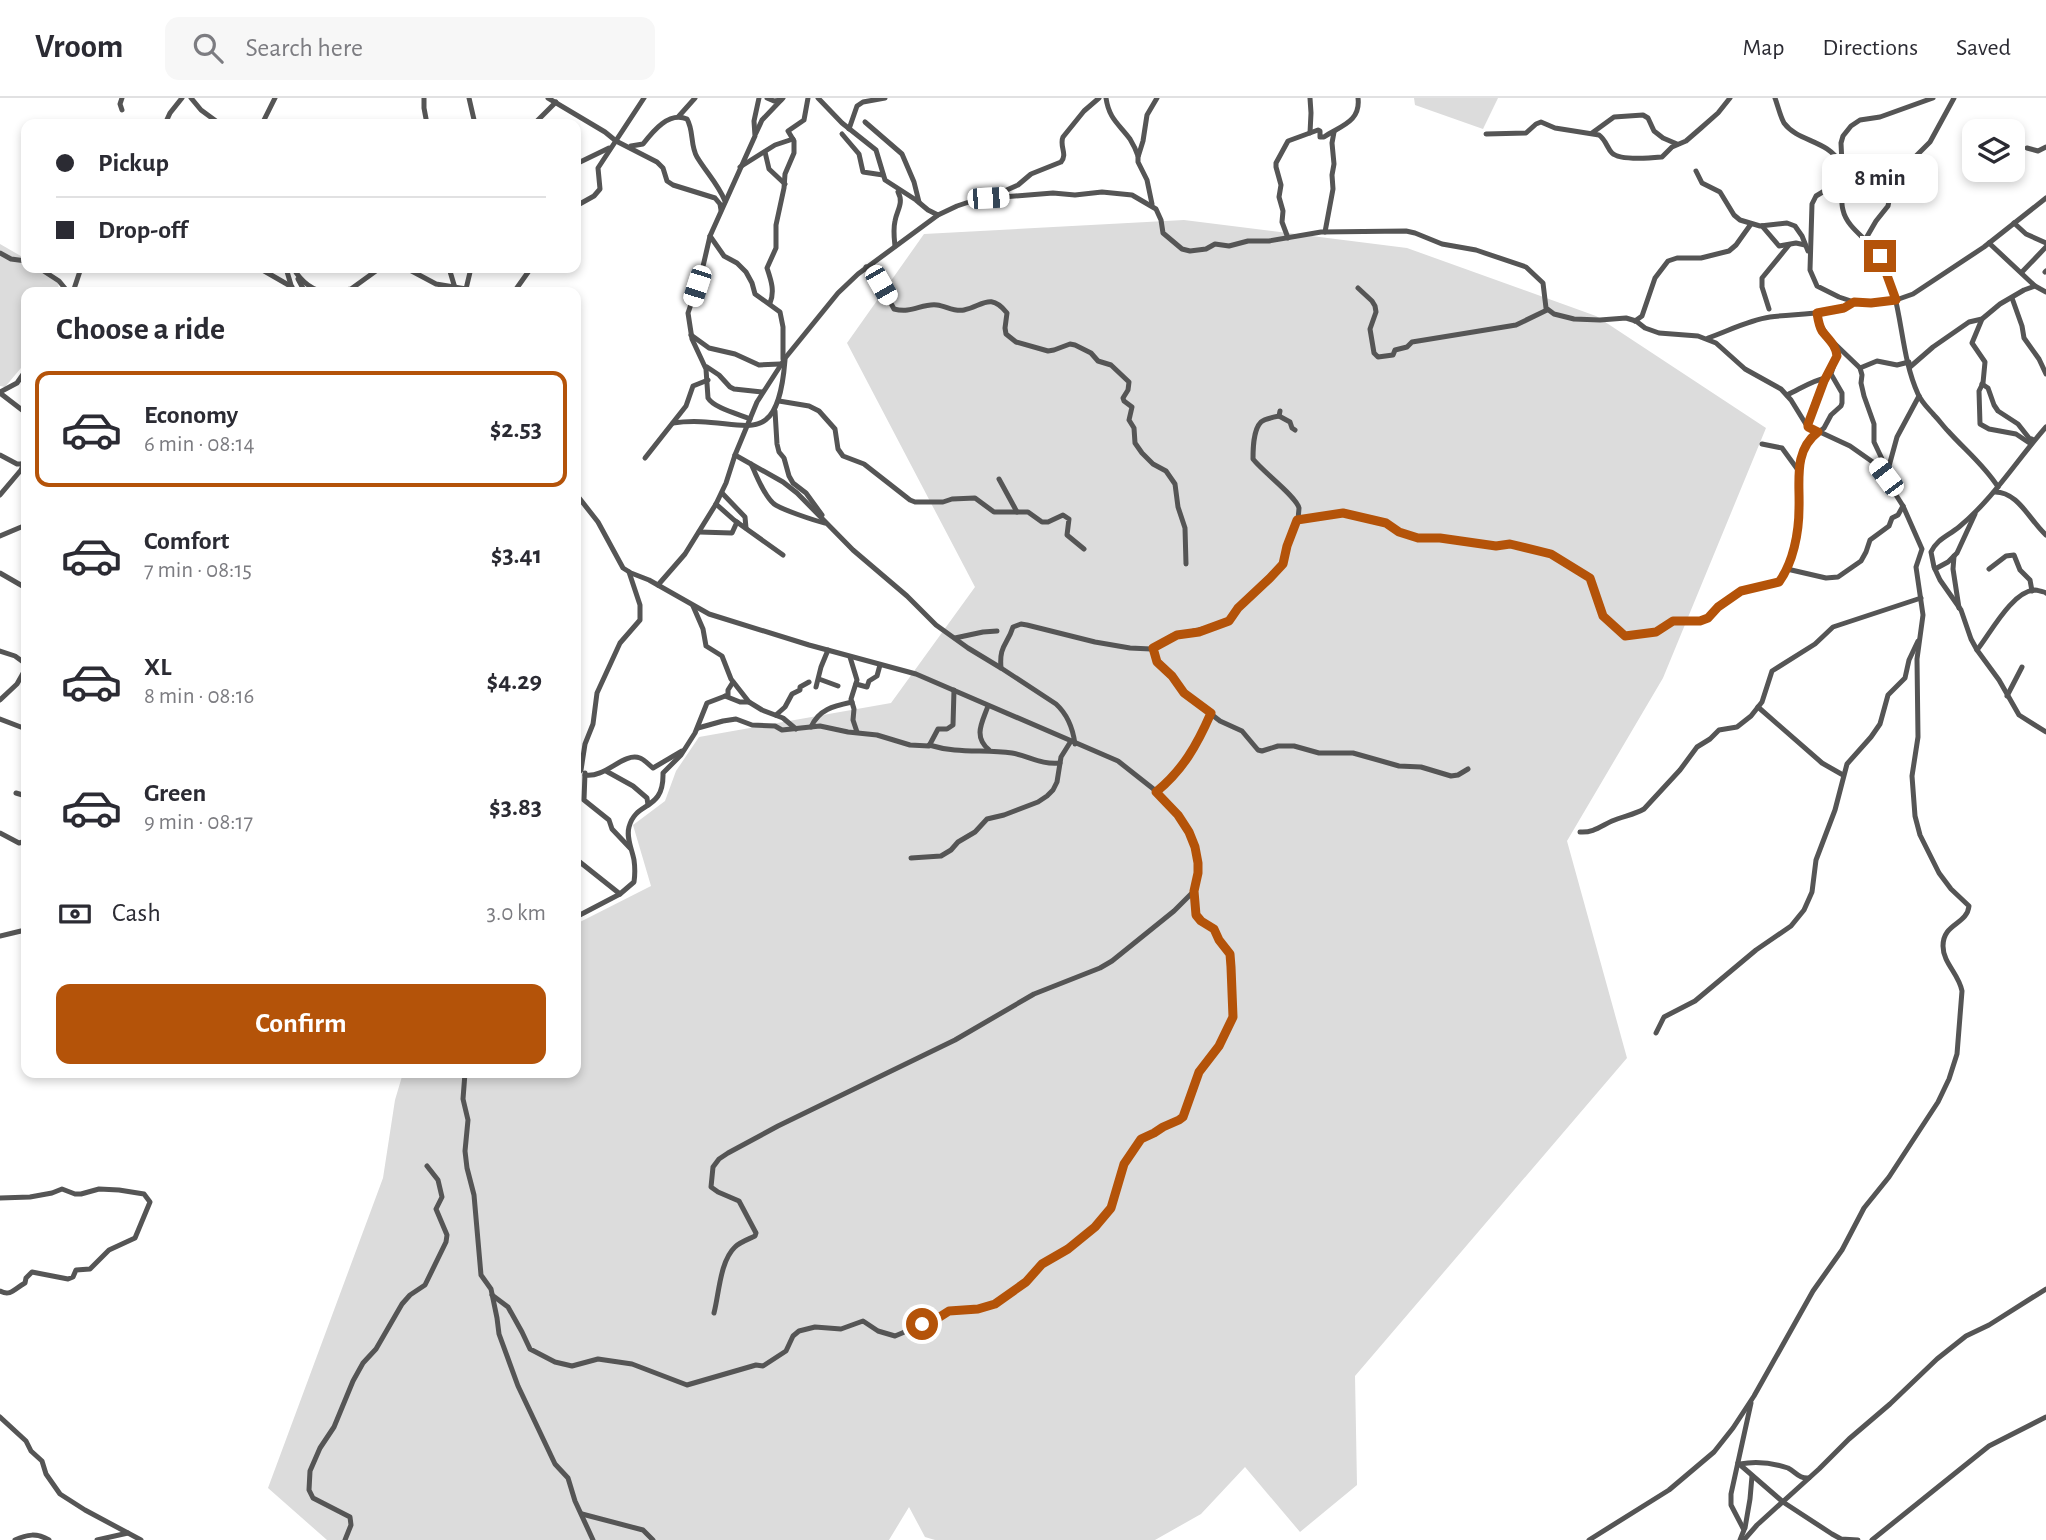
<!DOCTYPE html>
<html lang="en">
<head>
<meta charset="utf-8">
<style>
	:root { --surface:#fff; --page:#f7f7f7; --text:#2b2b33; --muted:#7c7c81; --line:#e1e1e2; --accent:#b45309 }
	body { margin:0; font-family:"Alegreya Sans",sans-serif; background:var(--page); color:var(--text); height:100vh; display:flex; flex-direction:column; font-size:26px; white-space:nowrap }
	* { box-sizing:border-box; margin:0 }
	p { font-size:23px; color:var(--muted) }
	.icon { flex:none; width:38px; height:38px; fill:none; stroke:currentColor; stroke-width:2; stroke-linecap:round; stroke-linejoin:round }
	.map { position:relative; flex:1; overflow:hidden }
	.sheet { position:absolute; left:21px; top:189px; width:560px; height:791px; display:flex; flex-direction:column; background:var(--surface); border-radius:14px; box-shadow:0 4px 10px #0003 }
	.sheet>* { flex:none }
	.hud { position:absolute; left:21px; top:21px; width:560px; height:154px; border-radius:14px; box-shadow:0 4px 10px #0003; display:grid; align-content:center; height:154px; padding:0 35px; background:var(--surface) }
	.controls { position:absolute; left:1962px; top:21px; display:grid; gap:14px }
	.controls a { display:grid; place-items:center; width:63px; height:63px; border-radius:14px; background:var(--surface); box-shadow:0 4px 10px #0003; font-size:35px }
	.end { position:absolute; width:32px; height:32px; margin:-16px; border:9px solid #b45309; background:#fff; box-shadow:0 0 0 4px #fff }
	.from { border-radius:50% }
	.bubble { position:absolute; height:49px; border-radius:14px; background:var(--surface); box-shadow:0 4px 10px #0003; font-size:23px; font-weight:700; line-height:49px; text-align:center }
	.car { position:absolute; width:21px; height:42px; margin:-21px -10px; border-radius:9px; box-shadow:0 0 5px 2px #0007; background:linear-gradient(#fff 24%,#345 0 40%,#fff 0 76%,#345 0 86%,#fff 0) }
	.hud b { display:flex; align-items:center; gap:24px; height:66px; font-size:26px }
	.hud b+b { border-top:2px solid var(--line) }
	.hud i { width:18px; height:18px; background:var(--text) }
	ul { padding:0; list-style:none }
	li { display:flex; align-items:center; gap:21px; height:116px; margin:0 14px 10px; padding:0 21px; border:4px solid transparent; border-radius:14px }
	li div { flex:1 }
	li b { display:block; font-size:26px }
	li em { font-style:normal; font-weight:700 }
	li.active { border-color:var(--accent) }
	li>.icon { width:63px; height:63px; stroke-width:1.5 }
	h2 { padding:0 35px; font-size:32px; line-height:84px }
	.pay { display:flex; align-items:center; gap:18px; height:77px; padding:0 35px; font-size:26px }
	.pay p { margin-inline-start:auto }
	.action { display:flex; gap:14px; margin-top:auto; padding:14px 35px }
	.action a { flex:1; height:80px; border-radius:14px; background:var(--accent); color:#fff; font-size:28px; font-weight:700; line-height:80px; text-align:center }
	header { display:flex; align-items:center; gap:42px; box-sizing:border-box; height:98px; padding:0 35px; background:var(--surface); border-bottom:2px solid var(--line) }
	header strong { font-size:33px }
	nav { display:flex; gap:38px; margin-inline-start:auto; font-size:24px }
	.search { width:490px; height:63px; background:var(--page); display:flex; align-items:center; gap:18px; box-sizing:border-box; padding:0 24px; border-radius:14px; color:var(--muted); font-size:26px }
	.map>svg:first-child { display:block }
	.green { fill:#dcdcdc }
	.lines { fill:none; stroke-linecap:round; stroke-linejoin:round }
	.minor { stroke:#555; stroke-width:5 }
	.route { stroke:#b45309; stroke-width:9 }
</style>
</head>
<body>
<header>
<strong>Vroom</strong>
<div class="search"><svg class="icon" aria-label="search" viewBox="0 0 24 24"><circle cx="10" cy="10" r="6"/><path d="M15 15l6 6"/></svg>Search here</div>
<nav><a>Map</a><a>Directions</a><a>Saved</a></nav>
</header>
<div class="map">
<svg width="2046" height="1442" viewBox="0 0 2046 1442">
	<rect width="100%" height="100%" fill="#fff"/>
	<g class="green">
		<path d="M1414,0H1498L1483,31L1415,7Z"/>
		<path d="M1184,122L1407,150L1596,218L1766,330L1663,580L1567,743L1627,960L1355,1278L1357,1387L1300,1434L1245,1369L1201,1416L1155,1442H935L925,1439L909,1409L889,1442H327L268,1390L383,1080L395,1002L403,975H576V826L651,788L633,727L665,703L676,673L699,639L891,605L975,489L847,245L924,136Z"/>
		<path d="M0,146L26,161V170H41L58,182L59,194H26V264L5,289L0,288Z"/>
	</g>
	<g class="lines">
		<g class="minor">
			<path d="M191,0L201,12L220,26"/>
			<path d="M424,0V10L427,26"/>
			<path d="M469,0L475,26"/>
			<path d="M548,0L605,34L616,43L657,64L663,70L667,83L673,87L715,100L720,106L721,112"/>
			<path d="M767,0L774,3L781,2"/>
			<path d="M818,0L842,25L876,52L885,82L916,102L928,112L938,117"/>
			<path d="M1106,0C1109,21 1119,26 1130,41C1133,46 1136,52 1138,58"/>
			<path d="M1310,0L1311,15L1310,35"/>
			<path d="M1775,0C1778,8 1780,18 1784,25C1798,44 1828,42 1840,65C1846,76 1839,99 1843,112C1847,131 1870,142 1879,158C1904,200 1898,252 1918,296C1922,305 1928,310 1934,317C1939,322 1943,328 1948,333C1965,352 1984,367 1998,389"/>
			<path d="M1933,0L1880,19L1860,22L1851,28L1843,38L1841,45L1842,66L1837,80L1831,89L1816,98L1812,106L1810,172L1817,188L1839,199L1854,204L1871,205L1896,202L1913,196L1984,149L2046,100"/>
			<path d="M122,12L120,6L122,0"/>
			<path d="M679,18L695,0"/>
			<path d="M865,24L902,56L914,84L919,104"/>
			<path d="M165,26L170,15L182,0"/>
			<path d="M262,26L275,0"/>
			<path d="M534,26L556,4"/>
			<path d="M849,31L857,8L863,4L885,0"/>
			<path d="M756,35L762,22L783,0"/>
			<path d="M1592,35L1614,19L1643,17L1648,20L1654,33L1663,40L1677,46"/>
			<path d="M842,36L859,56L863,74L883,77"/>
			<path d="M1486,36L1526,35L1536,26L1541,24L1555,30L1599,37C1606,42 1607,50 1612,55C1620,63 1651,60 1662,59L1672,49L1686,43L1701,30L1718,15L1730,0"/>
			<path d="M631,48L643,46C653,33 669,13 687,21C694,33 690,47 697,59C706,74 718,86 725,103"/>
			<path d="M2027,50L2038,53L2046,49"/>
			<path d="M765,54L769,71L785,86"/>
			<path d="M576,66L609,50"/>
			<path d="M740,69L775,47L793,41"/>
			<path d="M1696,73L1702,85L1720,94L1734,117L1740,122L1760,128L1787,125L1795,128L1802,138L1808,153"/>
			<path d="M991,99L1018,87L1031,76L1061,64C1068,56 1059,48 1063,39L1084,13L1099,0"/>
			<path d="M1152,106L1147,82L1138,64V59L1143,43L1147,17L1157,0"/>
			<path d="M576,108L594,98L600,91L598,70L644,0"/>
			<path d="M2014,125L2026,136L2046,145"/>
			<path d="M1762,128L1779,148L1796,145L1805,147"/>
			<path d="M1325,134L1333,91L1332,77L1334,66L1332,45L1334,34"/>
			<path d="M710,138L724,158L737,165L746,174L752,185L755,196L780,214L783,229V261"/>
			<path d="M1288,140L1282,124L1283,113L1279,99L1281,87L1276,69V65L1288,43L1318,32L1320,33V39H1324C1340,28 1361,24 1358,0"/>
			<path d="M1865,142L1876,123L1888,108L1891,93L1915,59L1930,44L1954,0"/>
			<path d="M1989,145L2035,188"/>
			<path d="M895,148C894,139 893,132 895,123C897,112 904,105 898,94"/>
			<path d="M0,155L11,161L26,163"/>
			<path d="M866,169L881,187L894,211C912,216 922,205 937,207C946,208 954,214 964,212C983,208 990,194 1007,215L1005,230L1006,236L1016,244L1048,253L1054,252L1070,246L1075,247L1091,255L1098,263L1111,267L1129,284L1128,292L1123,300L1124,303L1132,309L1129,322L1134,330L1135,345L1142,355L1153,366L1166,373L1175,386L1178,409L1185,430L1186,466"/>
			<path d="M39,170L59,183L68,194"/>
			<path d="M259,170L292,189"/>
			<path d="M286,170L293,194"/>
			<path d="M293,170C301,183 311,193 327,194"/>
			<path d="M406,170L436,186L466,191L471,194"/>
			<path d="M449,170L455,190"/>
			<path d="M2022,174L2046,149"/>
			<path d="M2045,174L2046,173"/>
			<path d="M298,181L305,194"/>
			<path d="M1358,190L1372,203L1375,208L1376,214L1370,231L1374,255L1378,259L1393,257L1395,252L1407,249L1412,244L1516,227L1547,212"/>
			<path d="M466,191L471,170"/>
			<path d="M73,194L81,170"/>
			<path d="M332,194L351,191L380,170"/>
			<path d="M514,194L531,170"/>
			<path d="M2012,200L2022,228L2024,240L2039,261L2046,276"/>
			<path d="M770,205C775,193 771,182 767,170L776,150V127L784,90L785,76L794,55V43L788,33L804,22L808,0"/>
			<path d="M1769,211L1762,189V180L1789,147"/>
			<path d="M1982,221L1972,245L1985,264L1983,285L1979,293L1980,326L1989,331L2016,336L2031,346"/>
			<path d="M1635,223L1642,218L1655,180L1668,163L1677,160H1701L1729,153L1736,147L1751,126"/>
			<path d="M691,237L709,250L735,256L759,267L780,266"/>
			<path d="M1708,240C1728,233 1749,222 1770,219C1799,215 1828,218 1854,204"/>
			<path d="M1835,246L1860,270L1862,277L1861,285L1864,298L1874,326V344L1883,363"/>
			<path d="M707,269L719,277L730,289L734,291L762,294"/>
			<path d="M1910,269L1933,249L1969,224L1982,221L2000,206L2024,192L2035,188L2046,194"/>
			<path d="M1860,270L1877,263L1897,267L1909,264"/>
			<path d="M1982,286L1988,290L1994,307L1998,313L2018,326L2029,340L2032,341"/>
			<path d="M0,294L17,285L26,272"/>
			<path d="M0,295L26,315"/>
			<path d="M1787,297C1800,291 1813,282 1826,280"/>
			<path d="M779,303L809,308L819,313L835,331L838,351L843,358L864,366L910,402L915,404H943L952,401L975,400L994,414H1028L1042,424H1048L1063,417L1069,421L1067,437L1084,451"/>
			<path d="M775,313L777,346L779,354L784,360L789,378L793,385L806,395L822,417"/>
			<path d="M1280,313L1279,318C1274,319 1264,321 1261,324C1253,332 1253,351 1253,361C1262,373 1297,399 1299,410C1299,411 1298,421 1298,422"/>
			<path d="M1279,318L1290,324L1292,330L1295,332"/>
			<path d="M750,321C738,316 714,310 708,300L706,271L692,241L688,215L701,177L710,138L755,38L754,23L759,0"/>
			<path d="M673,325C740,315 777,362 785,262"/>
			<path d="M1808,328C1811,310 1820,289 1831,273"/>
			<path d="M2046,329C2017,362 1993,401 1959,429C1948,438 1937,441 1931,454L1934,469L1940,482L1961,512L1971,541L1977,552L1999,582L2019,617L2046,634"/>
			<path d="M1762,346L1782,350L1798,372"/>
			<path d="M0,357L17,366H22L24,363"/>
			<path d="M735,357L783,384L797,395L853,452L907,498L936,527L968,550L1001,570L1056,606C1067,616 1073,631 1075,646"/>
			<path d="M645,360L686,308L693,288L708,282"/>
			<path d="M751,366C757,378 763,396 773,405C779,411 816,423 825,425"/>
			<path d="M1886,379L1897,339L1919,298"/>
			<path d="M999,381L1017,414"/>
			<path d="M1994,394C2018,393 2030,423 2046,437"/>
			<path d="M722,395L745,419L746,430"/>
			<path d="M576,396L598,424L623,470L631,475L649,482L709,516L809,547L916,576L1118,663L1156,693L1178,717L1189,734L1195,749L1198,766V775L1194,793L1174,813L1112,863L1100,870L1034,896L955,942L778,1028L728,1055L719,1061L713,1069L711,1089L718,1094L739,1103L756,1135L755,1138C749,1141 740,1144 735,1149C720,1163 719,1196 714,1215"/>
			<path d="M0,397L21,372L26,361"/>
			<path d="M716,406L734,422L783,457"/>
			<path d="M699,434L732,435L737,424"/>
			<path d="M0,438L26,427"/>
			<path d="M1954,458L1953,471L1959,510"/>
			<path d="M1787,471L1826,480L1838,479L1861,463L1866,454L1870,442L1889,428L1892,420L1898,417L1903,408"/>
			<path d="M1935,471L1948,464L1957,455L1975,416"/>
			<path d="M1989,471L2006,458L2014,457L2020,472L2030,482L2032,493"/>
			<path d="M0,475L26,490"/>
			<path d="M658,487L685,456L716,406L726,385L735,357L757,304L786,259L838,195L858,176L938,117L957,108L978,101L1053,95L1075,97L1102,94L1132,97L1156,111L1161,122L1163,135L1182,151L1190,153L1206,151L1215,146L1229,148L1248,143H1269L1321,134L1406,133L1415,135L1442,146L1476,152L1526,169L1543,185L1546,210L1554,216L1574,221L1600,222L1626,220L1636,223L1645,230L1659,235L1698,238L1716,245L1745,271L1781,291L1791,302L1807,328L1850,348L1877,367L1903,408L1922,451L1916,469L1923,517L1917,561L1918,639L1912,678L1915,718L1920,737L1939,775L1951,791L1969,808C1967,827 1943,825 1943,848C1943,865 1959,876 1962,893L1957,956L1949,981L1938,1004L1889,1079L1864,1110L1842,1152L1813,1193L1754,1298L1733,1330L1714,1354L1669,1392L1589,1442"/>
			<path d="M693,508L703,531L706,548L722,558L731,581L749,604L762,612L783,620L796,631"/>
			<path d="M955,540L983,534L997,533"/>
			<path d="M1153,550L1158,564L1176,583L1184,595L1220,623L1242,633L1258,652L1262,653L1278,648H1294L1319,655H1353L1399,668L1421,669L1451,678L1458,677L1468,671"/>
			<path d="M1977,552C1990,536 2012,493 2035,492C2036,492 2045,494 2046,495"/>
			<path d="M0,553L15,558L26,566"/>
			<path d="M850,559L857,582L851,601L854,611L853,622L857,634"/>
			<path d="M1001,570C999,547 1007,548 1013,529L1021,526L1027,527L1095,544L1130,550L1151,551L1172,538L1221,527L1229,523L1238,510L1282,466L1287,448L1297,422L1344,415L1386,425L1399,434L1418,440H1440L1496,448L1509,446L1551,456L1590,480L1604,520L1615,528L1624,538L1656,534L1673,523H1700L1708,520L1718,509L1741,493L1780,484L1789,467L1796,435L1799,409L1798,376L1800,361L1809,342L1824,330L1831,317L1841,308L1842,305V295L1831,276L1838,254C1830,239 1821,233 1817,215"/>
			<path d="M819,581L838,588"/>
			<path d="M856,586L867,589L869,583L877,578L880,567"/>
			<path d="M816,589L821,569L828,552"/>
			<path d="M725,598L740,604H749"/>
			<path d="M2007,598L2022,569"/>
			<path d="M0,602L17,586L26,570"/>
			<path d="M988,608C982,625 973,638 989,652"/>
			<path d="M1758,609L1822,665L1843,677"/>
			<path d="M776,617L785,609L792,596L800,592V589L809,584"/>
			<path d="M0,621L26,631"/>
			<path d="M811,629C819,611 834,608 852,604"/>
			<path d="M698,630L723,623L736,621L752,627L775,628L782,632L820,628L848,634L877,637L910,647L929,648L938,631H947L953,627L954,592"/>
			<path d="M929,647C958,656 983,651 1012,655C1029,658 1041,667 1060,665"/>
			<path d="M606,673L633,688L647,700L648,707"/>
			<path d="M585,675L584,702L609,722L612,731L630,750"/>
			<path d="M576,677L581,672L585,646L593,626L597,595L620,545L640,522V507L629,474"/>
			<path d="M585,677C606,680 623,654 640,660C645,662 649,667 653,670L682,653"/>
			<path d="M1156,693C1183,673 1197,647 1211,615"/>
			<path d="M16,695L26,698"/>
			<path d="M1580,734C1593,735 1601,728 1612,723C1623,718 1634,717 1644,711L1680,672L1697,649L1710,641L1719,632L1737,629L1751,618L1762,604L1772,573L1815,546L1833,529L1921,500"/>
			<path d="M0,735L19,745L26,743"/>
			<path d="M911,760L941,758L951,752L958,744L975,734L987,721L1004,717L1038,704L1047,698L1053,692L1057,684L1061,659L1071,643"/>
			<path d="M576,761L620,796"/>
			<path d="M576,819L620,796L634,784C635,777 635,769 634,762C632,751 626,740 629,729C636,702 664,714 663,675L681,657L695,635L707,605L728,597V592L733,584"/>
			<path d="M0,838L21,833L26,835"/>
			<path d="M1656,935L1664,919L1695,903L1756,852L1791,828L1804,812L1812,794L1816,762L1835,712L1847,666L1871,639L1880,626L1888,597L1905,580L1909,562L1918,543"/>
			<path d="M465,975L463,1001L468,1022L465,1053L467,1070L474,1097L481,1177L491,1191L497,1220L499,1236L518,1288L555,1366L568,1380L575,1403L593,1442"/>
			<path d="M0,1100L30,1099L52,1095L62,1091L75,1096H81L99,1091L119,1092L144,1096L150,1104L135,1140L109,1152L90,1171L76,1172L73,1179L68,1181L32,1174L26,1180L25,1185C15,1190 11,1199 0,1193"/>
			<path d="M492,1197L508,1209L522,1234L530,1251L555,1264L572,1268L598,1261L632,1266L687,1287L756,1267L763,1268L786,1253L793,1238L799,1233L815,1229L841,1231L863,1223L878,1233L895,1238L938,1220L949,1213L978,1211L992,1207L1026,1183L1042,1166L1068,1151L1101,1123L1113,1106L1124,1066L1141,1041L1155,1035L1163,1029L1179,1022L1183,1019L1199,974L1219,949L1233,919L1230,856L1219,842L1213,830L1199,822L1195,809L1194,793"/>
			<path d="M0,1319L26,1343L31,1353L42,1363L46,1376L60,1396L85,1412L141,1442"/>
			<path d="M1738,1365L1783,1404L1832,1436L1841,1441L1858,1442"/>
			<path d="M1740,1366C1755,1363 1773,1365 1788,1370C1796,1374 1799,1381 1809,1380"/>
			<path d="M582,1416L643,1432L653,1442"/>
			<path d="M1745,1430L1750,1401L1752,1378"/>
			<path d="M15,1442C27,1436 37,1435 49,1442"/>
			<path d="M97,1442L128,1435"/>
			<path d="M345,1442L351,1427L350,1419L313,1400L309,1392L310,1373L320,1350L334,1329L353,1283L363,1265L376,1251L402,1206L410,1197L425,1187L446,1144L447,1137L436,1111L442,1099L438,1082L427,1068"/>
			<path d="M1740,1442L1744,1432L1731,1407V1396L1751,1305"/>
			<path d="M1744,1442L1757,1427L1819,1371L1849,1341L1890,1306L1937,1261L1966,1238L1989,1227L2046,1191"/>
			<path d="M1872,1442L1989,1348L2046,1319"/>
		</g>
	</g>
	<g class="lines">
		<path class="route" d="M922,1226L938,1220L949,1213L978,1211L995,1206L1026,1184L1042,1166L1068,1151L1095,1129L1111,1110L1124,1066L1141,1041L1154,1035L1163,1029L1179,1022L1183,1019L1199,974L1219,948L1233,919L1231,869L1230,856L1219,842L1214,831L1201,823L1196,817L1194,793L1198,775V765L1195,749L1189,734L1178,717L1156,694C1183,672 1197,647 1211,615L1184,595L1172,578L1157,564L1153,550L1177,537L1199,534L1229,523L1238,510L1270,480L1283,466L1287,448L1297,422L1343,415L1386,425L1399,434L1418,440H1440L1496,448L1510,446L1551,456L1590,480L1603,518L1625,538L1656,534L1673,523H1700L1708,520L1718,509L1741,493L1779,484C1793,465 1799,435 1799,410C1800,383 1793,353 1818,334L1808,329V326L1824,283L1837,258C1836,247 1829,242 1822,233C1819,228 1818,221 1817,215L1844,210L1854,204L1871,205L1896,202L1880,158"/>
	</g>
</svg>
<div class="controls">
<a><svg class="icon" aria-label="layers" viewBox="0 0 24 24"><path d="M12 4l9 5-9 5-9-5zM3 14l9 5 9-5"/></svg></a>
</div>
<i class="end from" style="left:922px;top:1226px"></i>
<i class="end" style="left:1880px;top:158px"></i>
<div class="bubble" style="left:1822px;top:56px;width:116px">8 min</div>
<i class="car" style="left:988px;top:100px;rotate:87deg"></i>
<i class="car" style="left:881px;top:187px;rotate:150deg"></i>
<i class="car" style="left:697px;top:188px;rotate:198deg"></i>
<i class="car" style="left:1886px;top:379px;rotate:323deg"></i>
<div class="hud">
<b><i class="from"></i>Pickup</b>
<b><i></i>Drop-off</b>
</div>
<section class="sheet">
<h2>Choose a ride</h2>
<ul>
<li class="active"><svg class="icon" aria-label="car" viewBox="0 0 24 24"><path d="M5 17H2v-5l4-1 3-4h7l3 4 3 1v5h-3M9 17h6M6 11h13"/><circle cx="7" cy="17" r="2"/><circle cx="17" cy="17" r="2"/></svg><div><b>Economy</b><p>6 min · 08:14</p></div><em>$2.53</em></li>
<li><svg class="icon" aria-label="car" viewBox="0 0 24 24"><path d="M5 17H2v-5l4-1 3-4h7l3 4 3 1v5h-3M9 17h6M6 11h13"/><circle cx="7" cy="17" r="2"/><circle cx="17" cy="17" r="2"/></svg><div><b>Comfort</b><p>7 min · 08:15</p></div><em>$3.41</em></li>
<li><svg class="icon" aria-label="car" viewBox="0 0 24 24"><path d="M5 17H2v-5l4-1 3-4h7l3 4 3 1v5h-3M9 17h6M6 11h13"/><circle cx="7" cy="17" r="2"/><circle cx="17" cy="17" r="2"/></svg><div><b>XL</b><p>8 min · 08:16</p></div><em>$4.29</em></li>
<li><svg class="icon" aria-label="car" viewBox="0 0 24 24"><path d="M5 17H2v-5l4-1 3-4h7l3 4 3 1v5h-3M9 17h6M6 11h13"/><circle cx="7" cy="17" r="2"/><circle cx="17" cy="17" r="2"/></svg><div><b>Green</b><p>9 min · 08:17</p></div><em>$3.83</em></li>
</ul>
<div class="pay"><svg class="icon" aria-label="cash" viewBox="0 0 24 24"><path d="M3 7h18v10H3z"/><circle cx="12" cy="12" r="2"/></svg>Cash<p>3.0 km</p></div>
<div class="action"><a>Confirm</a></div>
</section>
</div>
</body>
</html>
